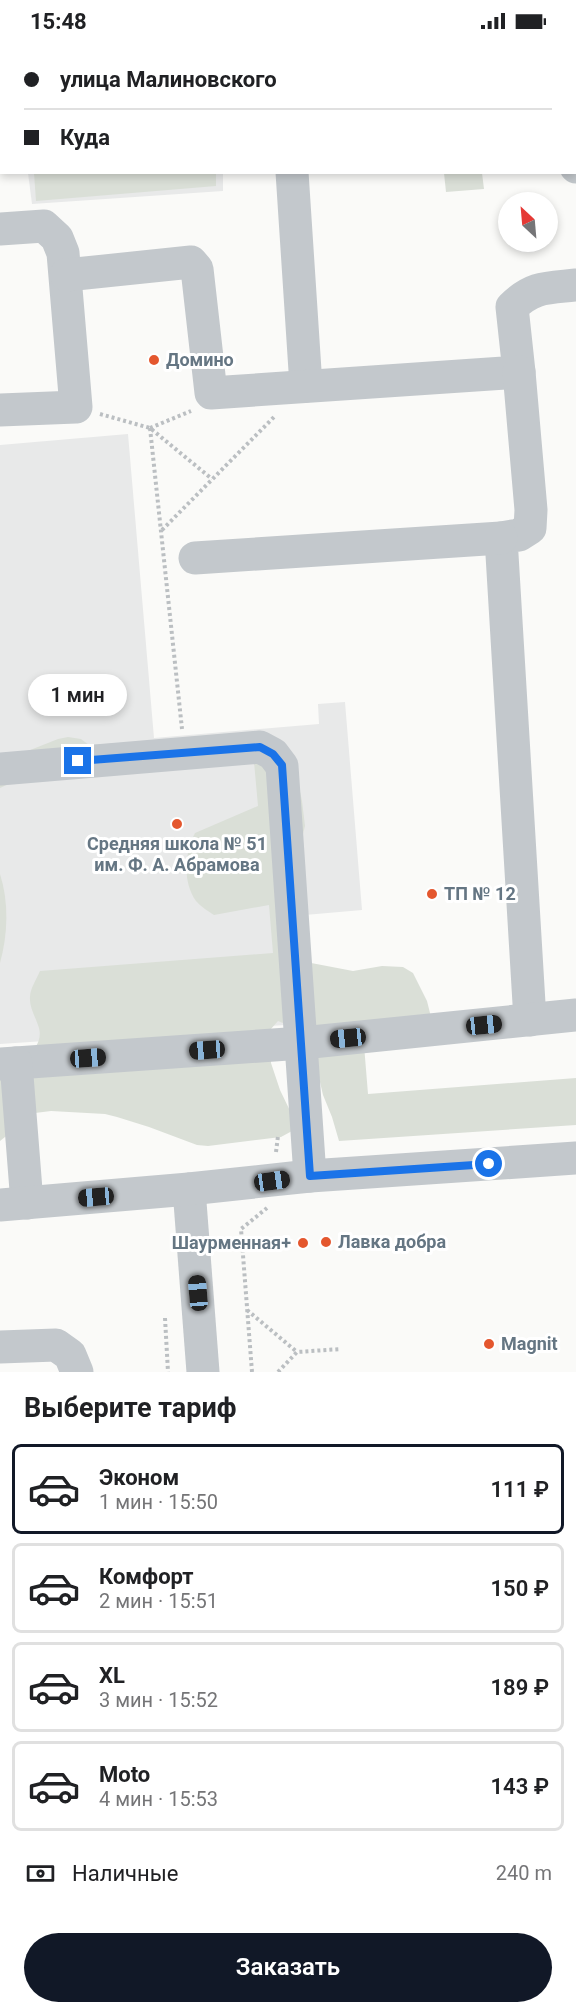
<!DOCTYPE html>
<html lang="ru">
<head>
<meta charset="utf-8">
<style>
	:root { --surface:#fff; --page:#f6f6f6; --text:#202124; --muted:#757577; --line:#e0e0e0; --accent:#111827 }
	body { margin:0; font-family:Roboto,sans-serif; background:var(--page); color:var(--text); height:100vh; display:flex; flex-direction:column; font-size:22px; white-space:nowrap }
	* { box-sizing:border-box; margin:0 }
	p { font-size:20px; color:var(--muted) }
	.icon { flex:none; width:33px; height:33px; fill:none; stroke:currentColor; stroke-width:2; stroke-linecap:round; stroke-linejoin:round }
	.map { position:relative; height:1330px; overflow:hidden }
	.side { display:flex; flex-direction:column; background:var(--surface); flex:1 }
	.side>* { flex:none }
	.guide { position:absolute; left:0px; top:0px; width:576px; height:132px; box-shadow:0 3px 9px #0003; display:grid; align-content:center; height:132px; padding:0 24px; background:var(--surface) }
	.needle { width:39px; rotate:334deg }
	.tools { position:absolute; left:498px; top:150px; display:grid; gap:12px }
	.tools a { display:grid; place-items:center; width:60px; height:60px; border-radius:50%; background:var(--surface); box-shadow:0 3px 9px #0003; font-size:30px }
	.end { position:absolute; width:27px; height:27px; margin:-14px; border:8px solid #1a73e8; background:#fff; box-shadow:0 0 0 3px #fff }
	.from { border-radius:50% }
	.bubble { position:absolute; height:42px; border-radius:21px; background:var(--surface); box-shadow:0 3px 9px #0003; font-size:20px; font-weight:600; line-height:42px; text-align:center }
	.car { position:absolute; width:18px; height:36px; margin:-18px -9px; border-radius:8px; box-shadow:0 0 4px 2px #0007; background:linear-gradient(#222 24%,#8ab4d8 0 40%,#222 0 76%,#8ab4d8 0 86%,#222 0) }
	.guide b { display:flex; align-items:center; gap:21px; height:57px; font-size:22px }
	.guide b+b { border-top:2px solid var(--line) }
	.guide i { width:15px; height:15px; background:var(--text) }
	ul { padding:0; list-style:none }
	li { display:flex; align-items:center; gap:18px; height:90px; margin:0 12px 9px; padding:0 12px; border:3px solid var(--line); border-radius:9px }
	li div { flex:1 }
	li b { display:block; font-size:22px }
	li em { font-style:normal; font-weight:600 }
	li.selected { border-color:var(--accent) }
	li>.icon { width:54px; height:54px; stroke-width:1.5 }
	h2 { padding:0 24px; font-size:27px; line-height:72px }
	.pay { display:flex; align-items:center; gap:15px; height:66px; padding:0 24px; font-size:22px }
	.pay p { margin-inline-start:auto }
	.cta { display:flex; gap:12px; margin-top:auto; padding:12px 24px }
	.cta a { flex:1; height:69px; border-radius:36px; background:var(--accent); color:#fff; font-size:24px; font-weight:600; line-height:69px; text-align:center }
	.status { display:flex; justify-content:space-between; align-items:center; height:42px; padding:0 30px; background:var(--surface); direction:ltr }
	.status svg { height:16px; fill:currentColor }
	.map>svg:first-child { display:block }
	.built { fill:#e8e9e9 }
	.green { fill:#dadfd7 }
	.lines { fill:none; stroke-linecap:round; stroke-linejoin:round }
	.path { stroke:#bbbfc2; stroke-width:4; stroke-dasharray:3 3; stroke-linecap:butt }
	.minor { stroke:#c3c8cc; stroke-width:33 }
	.route { stroke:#1a73e8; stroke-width:8 }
	.poi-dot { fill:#e4572e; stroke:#fff; stroke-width:2 }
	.labels { text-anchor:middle; stroke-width:6; stroke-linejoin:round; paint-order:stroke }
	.poi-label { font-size:18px; font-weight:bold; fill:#657683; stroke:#fff; text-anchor:start }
</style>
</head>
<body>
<div class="status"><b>15:48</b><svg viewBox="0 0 49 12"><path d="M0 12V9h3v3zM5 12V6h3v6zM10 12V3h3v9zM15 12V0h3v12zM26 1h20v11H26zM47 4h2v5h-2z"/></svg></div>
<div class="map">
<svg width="576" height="1330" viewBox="0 0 576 1330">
	<rect width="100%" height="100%" fill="#fafaf8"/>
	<g class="built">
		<path d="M0,0H218L219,2H2V116H0Z"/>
		<path d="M28,131H223V149L32,162Z"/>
		<path d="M128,392L154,696L319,682L318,662L345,660L362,868L305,873L316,981L0,1002V403Z"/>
	</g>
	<g class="green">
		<path d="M34,131H216V144L36,159Z"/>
		<path d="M444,131H482L484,147L446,150Z"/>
		<path d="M230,694L299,745L302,759L305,784L300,804L306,920L353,929L382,924L403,925L413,931L427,959L432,979L364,1003L368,1052L576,1036V1083L339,1099L332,1075L323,1053L317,1027L290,984L278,979L270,988L271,1021L280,1048L293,1075L292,1089L281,1095L208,1104L197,1103L149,1085L117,1075L105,1072L51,1069L35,1071L0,1099V1033C15,1024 45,1008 39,986C36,976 29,965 30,955C30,947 37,936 40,929L273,911L269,863L214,873C208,869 200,864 196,859C182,839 185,810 195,791L258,764L254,720L19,737L0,746V720L58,697L68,695L81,697L89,703Z"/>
		<path d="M0,832C9,860 8,892 0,921Z"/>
	</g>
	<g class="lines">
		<g class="path">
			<path d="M188,0V2"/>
			<path d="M0,88L2,87"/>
			<path d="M100,372L150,386L212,437"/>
			<path d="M150,386L182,687"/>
			<path d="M150,386L191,369"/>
			<path d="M162,488L275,374"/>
			<path d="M276,1110L278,1094"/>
			<path d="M247,1268L297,1310"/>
			<path d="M165,1276L168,1330"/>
			<path d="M252,1330L241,1187L267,1166"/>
			<path d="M278,1330L297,1310L341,1307"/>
		</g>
		<g class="minor">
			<path d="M69,0V2"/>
			<path d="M283,0V2"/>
			<path d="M533,0V2"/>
			<path d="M96,2L127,0"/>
			<path d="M0,6H2"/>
			<path d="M574,120L576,125"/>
			<path d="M292,130L306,344"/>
			<path d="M0,187L44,184L57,196L63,211L76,365L0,368"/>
			<path d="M66,233L191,220L197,227L211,351L519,330L512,265C533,244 548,246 576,243"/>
			<path d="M519,330L531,468L530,486L519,493L501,496L530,978"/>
			<path d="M195,516L501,496"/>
			<path d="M0,727L260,705L273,712L282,724L310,1134"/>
			<path d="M16,1021L302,1001L576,973"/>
			<path d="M0,1022L16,1021L27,1161"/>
			<path d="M189,1147L203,1330"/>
			<path d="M0,1163L189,1147L310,1134L576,1116"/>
			<path d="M0,1305L56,1303L70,1313L77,1330"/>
		</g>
	</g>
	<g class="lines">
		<path class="route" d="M78,719L260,705L273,712L282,723L310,1134L489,1122"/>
	</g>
	<g class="poi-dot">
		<circle cx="154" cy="318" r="6"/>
		<circle cx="177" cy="782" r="6"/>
		<circle cx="432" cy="852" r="6"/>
		<circle cx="326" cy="1200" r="6"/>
		<circle cx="303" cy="1201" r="6"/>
		<circle cx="489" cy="1302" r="6"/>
	</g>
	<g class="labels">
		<g class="poi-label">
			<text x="166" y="324">Домино</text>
			<text x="177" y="808" text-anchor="middle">Средняя школа № 51<tspan x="177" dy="21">им. Ф. А. Абрамова</tspan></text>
			<text x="444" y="858">ТП № 12</text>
			<text x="338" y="1206">Лавка добра</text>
			<text x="291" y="1207" text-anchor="end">Шаурменная+</text>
			<text x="501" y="1308">Magnit</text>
		</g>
	</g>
</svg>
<div class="tools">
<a><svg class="needle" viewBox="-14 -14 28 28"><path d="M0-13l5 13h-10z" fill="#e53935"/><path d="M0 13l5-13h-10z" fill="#757577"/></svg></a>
</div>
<i class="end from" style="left:489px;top:1122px"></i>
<i class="end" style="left:78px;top:719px"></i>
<div class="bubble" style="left:28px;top:632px;width:99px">1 мин</div>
<i class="car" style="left:484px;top:983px;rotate:84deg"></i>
<i class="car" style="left:348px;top:996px;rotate:264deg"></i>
<i class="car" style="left:207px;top:1008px;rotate:266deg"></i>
<i class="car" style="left:88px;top:1016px;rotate:86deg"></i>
<i class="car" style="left:272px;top:1139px;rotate:82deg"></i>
<i class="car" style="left:96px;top:1155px;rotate:265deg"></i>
<i class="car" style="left:198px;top:1251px;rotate:355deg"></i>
<div class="guide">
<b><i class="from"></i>улица Малиновского</b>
<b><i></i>Куда</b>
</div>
</div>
<section class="side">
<h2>Выберите тариф</h2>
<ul>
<li class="selected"><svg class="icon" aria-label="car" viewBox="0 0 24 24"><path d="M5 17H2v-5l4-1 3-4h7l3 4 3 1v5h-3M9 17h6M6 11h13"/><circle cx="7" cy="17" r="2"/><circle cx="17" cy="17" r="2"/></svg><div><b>Эконом</b><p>1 мин · 15:50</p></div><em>111 ₽</em></li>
<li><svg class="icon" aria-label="car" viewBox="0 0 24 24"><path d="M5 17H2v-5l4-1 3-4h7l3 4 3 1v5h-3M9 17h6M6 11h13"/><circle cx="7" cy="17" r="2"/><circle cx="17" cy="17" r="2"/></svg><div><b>Комфорт</b><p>2 мин · 15:51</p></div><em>150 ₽</em></li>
<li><svg class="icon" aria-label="car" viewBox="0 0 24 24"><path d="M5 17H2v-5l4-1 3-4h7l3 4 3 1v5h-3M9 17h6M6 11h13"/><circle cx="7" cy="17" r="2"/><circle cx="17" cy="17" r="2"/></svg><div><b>XL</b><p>3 мин · 15:52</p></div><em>189 ₽</em></li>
<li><svg class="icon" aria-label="car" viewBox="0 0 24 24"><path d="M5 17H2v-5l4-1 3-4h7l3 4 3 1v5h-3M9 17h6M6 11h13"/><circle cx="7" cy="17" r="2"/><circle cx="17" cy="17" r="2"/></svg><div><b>Moto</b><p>4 мин · 15:53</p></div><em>143 ₽</em></li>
</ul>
<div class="pay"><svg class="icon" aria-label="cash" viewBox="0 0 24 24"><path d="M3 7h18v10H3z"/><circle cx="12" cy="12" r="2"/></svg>Наличные<p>240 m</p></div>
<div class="cta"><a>Заказать</a></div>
</section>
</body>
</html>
